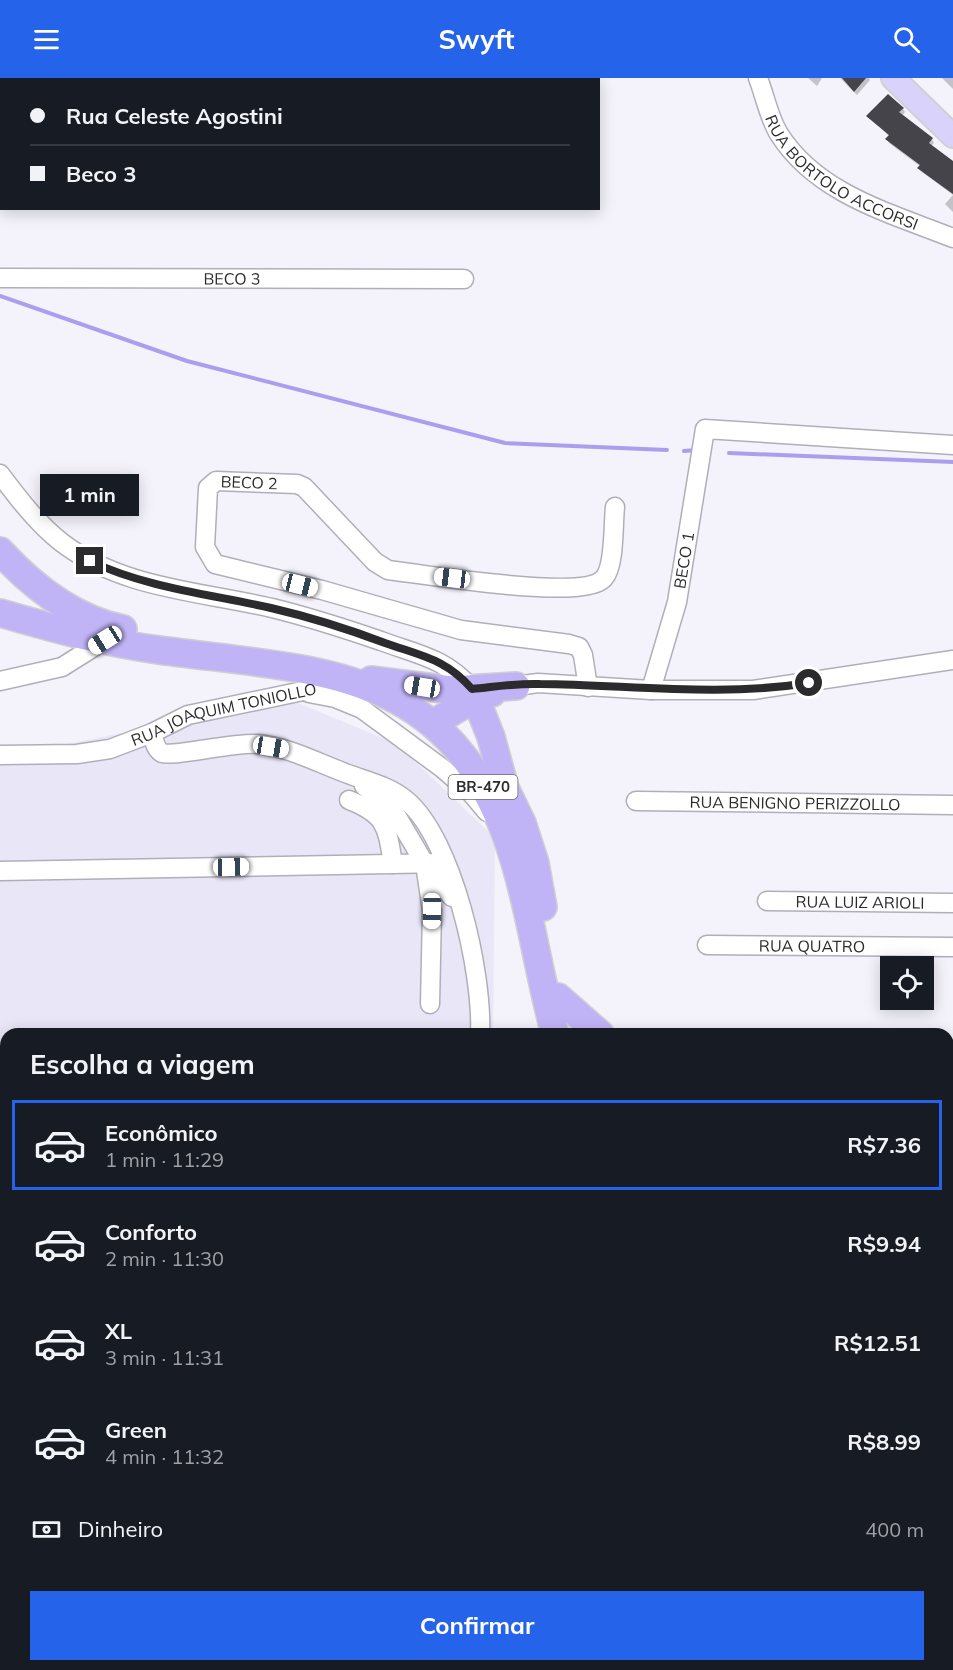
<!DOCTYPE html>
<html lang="pt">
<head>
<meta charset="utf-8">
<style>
	:root { --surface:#171b24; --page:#242831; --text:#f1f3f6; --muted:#9ea1a6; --line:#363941; --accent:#2563eb }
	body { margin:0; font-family:Mulish,sans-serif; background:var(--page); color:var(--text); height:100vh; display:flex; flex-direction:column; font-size:22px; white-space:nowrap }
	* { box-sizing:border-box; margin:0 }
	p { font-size:20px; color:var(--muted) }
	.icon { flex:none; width:33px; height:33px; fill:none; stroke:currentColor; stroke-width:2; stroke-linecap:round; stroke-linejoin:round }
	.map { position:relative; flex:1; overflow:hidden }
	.drawer { position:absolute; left:0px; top:950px; width:954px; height:644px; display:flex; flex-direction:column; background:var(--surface); border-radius:18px 18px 0 0; box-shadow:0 3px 15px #0003 }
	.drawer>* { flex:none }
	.top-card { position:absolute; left:0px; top:0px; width:600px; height:132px; box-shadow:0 3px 15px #0003; display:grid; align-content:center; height:132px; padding:0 30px; background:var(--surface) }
	.tools { position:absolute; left:880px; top:878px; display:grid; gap:12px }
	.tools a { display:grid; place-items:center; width:54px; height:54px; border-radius:0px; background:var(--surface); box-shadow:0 3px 15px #0003; font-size:30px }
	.end { position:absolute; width:27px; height:27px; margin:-14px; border:8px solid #2b2a2d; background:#fff; box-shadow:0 0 0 3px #fff }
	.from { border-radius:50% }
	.bubble { position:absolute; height:42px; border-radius:0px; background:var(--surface); box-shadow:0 3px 15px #0003; font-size:20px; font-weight:700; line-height:42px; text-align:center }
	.car { position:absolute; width:18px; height:36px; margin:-18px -9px; border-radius:8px; box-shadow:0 0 4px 2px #0007; background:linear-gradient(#fff 24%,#345 0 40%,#fff 0 76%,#345 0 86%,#fff 0) }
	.top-card b { display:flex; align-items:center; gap:21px; height:57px; font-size:22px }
	.top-card b+b { border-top:2px solid var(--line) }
	.top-card i { width:15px; height:15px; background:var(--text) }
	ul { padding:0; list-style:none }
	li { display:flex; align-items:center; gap:18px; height:90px; margin:0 12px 9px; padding:0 18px; border:3px solid transparent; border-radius:0px }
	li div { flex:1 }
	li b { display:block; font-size:22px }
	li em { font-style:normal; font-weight:700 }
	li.on { border-color:var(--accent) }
	li>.icon { width:54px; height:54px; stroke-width:1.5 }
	h2 { padding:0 30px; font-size:27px; line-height:72px }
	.pay { display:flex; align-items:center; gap:15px; height:66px; padding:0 30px; font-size:22px }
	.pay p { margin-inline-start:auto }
	.primary-button { display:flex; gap:12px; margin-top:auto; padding:12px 30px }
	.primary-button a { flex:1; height:69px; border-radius:0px; background:var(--accent); color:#fff; font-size:24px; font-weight:700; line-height:69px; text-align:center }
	header { display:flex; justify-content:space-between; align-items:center; height:78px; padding:0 30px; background:var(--accent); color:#fff; font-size:27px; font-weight:700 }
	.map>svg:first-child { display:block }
	.built { fill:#e9e7f7 }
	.shadow { fill:#0003 }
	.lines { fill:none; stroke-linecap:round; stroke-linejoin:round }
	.stream { stroke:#ad9dee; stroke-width:4 }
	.runway { stroke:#a0a0a6; stroke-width:86 }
	.building { fill:#45444a }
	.minor-casing { stroke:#b0afb7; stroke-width:21 }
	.major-casing { stroke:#d0d0d1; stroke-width:26 }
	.highway-casing { stroke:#d0d0d1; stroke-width:30 }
	.minor { stroke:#fff; stroke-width:18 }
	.major { stroke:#d9d2fa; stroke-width:22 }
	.highway { stroke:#c0b4f7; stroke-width:27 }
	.route { stroke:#2b2a2d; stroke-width:8 }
	.labels { text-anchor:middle; stroke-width:6; stroke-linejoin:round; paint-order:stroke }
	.shield { fill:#fff; stroke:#6b6a6c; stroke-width:1.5 }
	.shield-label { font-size:15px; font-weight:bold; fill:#2b2a2d }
	.street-label { font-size:16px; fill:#2b2a2d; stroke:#fff }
</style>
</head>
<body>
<header><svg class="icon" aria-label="menu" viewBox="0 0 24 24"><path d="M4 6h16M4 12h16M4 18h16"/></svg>Swyft<svg class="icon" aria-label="search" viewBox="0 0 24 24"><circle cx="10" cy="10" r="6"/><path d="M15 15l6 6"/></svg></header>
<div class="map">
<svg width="953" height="1592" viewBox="0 0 953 1592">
	<rect width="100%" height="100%" fill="#f4f3fc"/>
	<g class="built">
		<path d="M291,622L397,666L495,760L493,955L6,956V1167H0V679Z"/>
		<path d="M0,1310H6V1587H250L246,1592H0Z"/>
	</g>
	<g class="shadow">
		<path d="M808,0H822L817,8Z"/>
		<path d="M840,0H869L870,2L857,17Z"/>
		<path d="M942,0H953V11Z"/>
		<path d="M903,31L905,34L902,38L932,61L934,65L931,68L953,84V134L945,126L953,117L922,94L921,89L889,65L887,61L890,59L868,38Z"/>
	</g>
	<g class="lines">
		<g class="stream">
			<path d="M0,218L187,283L505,365L667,372"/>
			<path d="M684,373L696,372"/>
			<path d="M729,375L953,384"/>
		</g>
		<g class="runway">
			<path d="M0,1519L6,1521"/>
			<path d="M166,1587L178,1592"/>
		</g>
	</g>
	<g class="building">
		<path d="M842,0H866L854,14Z"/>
		<path d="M888,16L904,30L899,34L933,60L929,65L953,83V116L917,90L920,87L885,61L889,57L866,38Z"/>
	</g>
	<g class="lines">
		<g class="minor-casing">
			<g id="minor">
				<path id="s1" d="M758,0C765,18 769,40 779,56C817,116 890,135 953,160"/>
				<path id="s2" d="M0,200L464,201"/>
				<path d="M0,396C18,420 37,445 61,464C122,511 200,513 272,530C309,539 346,551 381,563C419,577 445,580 472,611"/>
				<path d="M0,603L62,589L105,562"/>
				<path d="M516,608L538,605L651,612H753L953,582"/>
				<path id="s3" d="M588,609L583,577L579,569L569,566L461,552L322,512L215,486L205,469L208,410L216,403L297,406L304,409L375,484L388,492C423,496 584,524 604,500C615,488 613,446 615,429"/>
				<path id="s4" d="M651,612L677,524L705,351L953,367"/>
				<path d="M309,615L335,620L362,631L442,690L471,715L487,734"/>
				<path d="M152,655C154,662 155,671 162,675C173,679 235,664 257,666C289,669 318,685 348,696C367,703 389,708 406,722C453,761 483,895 480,956"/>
				<path id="s5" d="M0,677L77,676L110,671L152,655L188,637L341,605"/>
				<path d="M364,708L392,730L425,786L452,819"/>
				<path d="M349,722C387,737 387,749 393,786"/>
				<path id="s6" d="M636,723L953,727"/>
				<path d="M425,786L432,833L430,926"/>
				<path d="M0,793L445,785"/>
				<path id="s7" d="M767,823L953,825"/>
				<path id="s8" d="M707,867L953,869"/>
				<path d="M0,1235L6,1236"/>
				<path d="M948,1515H953"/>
				<path d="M948,1577L953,1592"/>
				<path d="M381,1592L386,1587"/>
			</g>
		</g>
		<g class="major-casing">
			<g id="major">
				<path d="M893,0L953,58"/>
				<path d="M794,1587L798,1592"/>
				<path d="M832,1587L834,1592"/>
			</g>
		</g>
		<g class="highway-casing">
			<g id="highway">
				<path d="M0,473C33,509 74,541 123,551"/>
				<path d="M0,535C52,550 105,565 159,572C312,593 442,586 506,757C529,821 537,890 555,956"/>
				<path d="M371,602L451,612L516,608"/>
				<path d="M472,611L491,659L505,710L522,745L535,785L543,829"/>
				<path d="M442,640L477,619L492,615"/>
				<path d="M558,919L600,956"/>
				<path d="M869,1587L871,1592"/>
				<path d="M918,1587L921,1592"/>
				<path d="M745,1592L751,1587"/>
			</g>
		</g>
		<use href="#minor" class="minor"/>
		<use href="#major" class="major"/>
		<use href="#highway" class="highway"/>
	</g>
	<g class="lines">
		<path class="route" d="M90,483C147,510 209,516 271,530C310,539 348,551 385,565C422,578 446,581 472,611C494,609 518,605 540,606C630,607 719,619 809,605"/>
	</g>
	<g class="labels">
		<rect class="shield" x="448.5" y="697" width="69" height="24" rx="4.5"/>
		<g class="shield-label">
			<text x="483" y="714">BR-470</text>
		</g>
		<g class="street-label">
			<text dy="6" stroke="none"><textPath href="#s1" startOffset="134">RUA BORTOLO ACCORSI</textPath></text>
			<text dy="6" stroke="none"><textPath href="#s2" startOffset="232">BECO 3</textPath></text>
			<text dy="6" stroke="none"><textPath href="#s3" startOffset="538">BECO 2</textPath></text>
			<text dy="6" stroke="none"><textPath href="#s4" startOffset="134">BECO 1</textPath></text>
			<text dy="6" stroke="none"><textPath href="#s5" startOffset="230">RUA JOAQUIM TONIOLLO</textPath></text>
			<text dy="6" stroke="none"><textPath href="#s6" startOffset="159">RUA BENIGNO PERIZZOLLO</textPath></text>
			<text dy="6" stroke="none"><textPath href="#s7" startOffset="93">RUA LUIZ ARIOLI</textPath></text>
			<text dy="6" stroke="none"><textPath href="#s8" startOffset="105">RUA QUATRO</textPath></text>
		</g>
	</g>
</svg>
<div class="tools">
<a><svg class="icon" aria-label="locate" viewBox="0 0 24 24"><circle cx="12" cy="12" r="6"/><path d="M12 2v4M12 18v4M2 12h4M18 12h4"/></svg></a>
</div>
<i class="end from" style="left:809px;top:605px"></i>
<i class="end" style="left:90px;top:483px"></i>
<div class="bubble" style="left:40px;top:396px;width:99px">1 min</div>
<i class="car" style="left:452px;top:500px;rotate:277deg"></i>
<i class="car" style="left:300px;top:507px;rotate:104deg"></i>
<i class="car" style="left:105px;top:562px;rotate:238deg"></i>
<i class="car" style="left:422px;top:609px;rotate:280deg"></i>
<i class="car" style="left:271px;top:669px;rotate:100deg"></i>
<i class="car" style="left:231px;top:789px;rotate:89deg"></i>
<i class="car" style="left:432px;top:833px;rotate:181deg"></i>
<div class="top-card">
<b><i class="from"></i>Rua Celeste Agostini</b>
<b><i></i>Beco 3</b>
</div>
<section class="drawer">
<h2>Escolha a viagem</h2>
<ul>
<li class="on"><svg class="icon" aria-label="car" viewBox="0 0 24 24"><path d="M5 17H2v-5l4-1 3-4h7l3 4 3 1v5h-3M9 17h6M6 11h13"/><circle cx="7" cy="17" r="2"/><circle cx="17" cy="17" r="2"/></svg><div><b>Econômico</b><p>1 min · 11:29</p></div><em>R$7.36</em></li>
<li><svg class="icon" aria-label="car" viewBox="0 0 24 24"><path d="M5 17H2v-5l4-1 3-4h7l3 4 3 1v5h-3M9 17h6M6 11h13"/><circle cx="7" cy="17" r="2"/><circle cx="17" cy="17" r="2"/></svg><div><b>Conforto</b><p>2 min · 11:30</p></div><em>R$9.94</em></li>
<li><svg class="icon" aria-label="car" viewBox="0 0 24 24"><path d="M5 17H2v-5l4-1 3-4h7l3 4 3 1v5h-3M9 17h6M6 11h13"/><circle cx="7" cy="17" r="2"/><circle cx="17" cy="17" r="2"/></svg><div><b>XL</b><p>3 min · 11:31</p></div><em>R$12.51</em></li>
<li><svg class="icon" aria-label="car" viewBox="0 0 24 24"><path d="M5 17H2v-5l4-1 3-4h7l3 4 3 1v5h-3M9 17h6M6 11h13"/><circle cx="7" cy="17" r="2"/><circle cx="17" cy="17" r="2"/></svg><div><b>Green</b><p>4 min · 11:32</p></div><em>R$8.99</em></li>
</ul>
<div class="pay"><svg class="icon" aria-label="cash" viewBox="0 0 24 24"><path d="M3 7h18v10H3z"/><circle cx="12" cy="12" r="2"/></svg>Dinheiro<p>400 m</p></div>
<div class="primary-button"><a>Confirmar</a></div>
</section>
</div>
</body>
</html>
